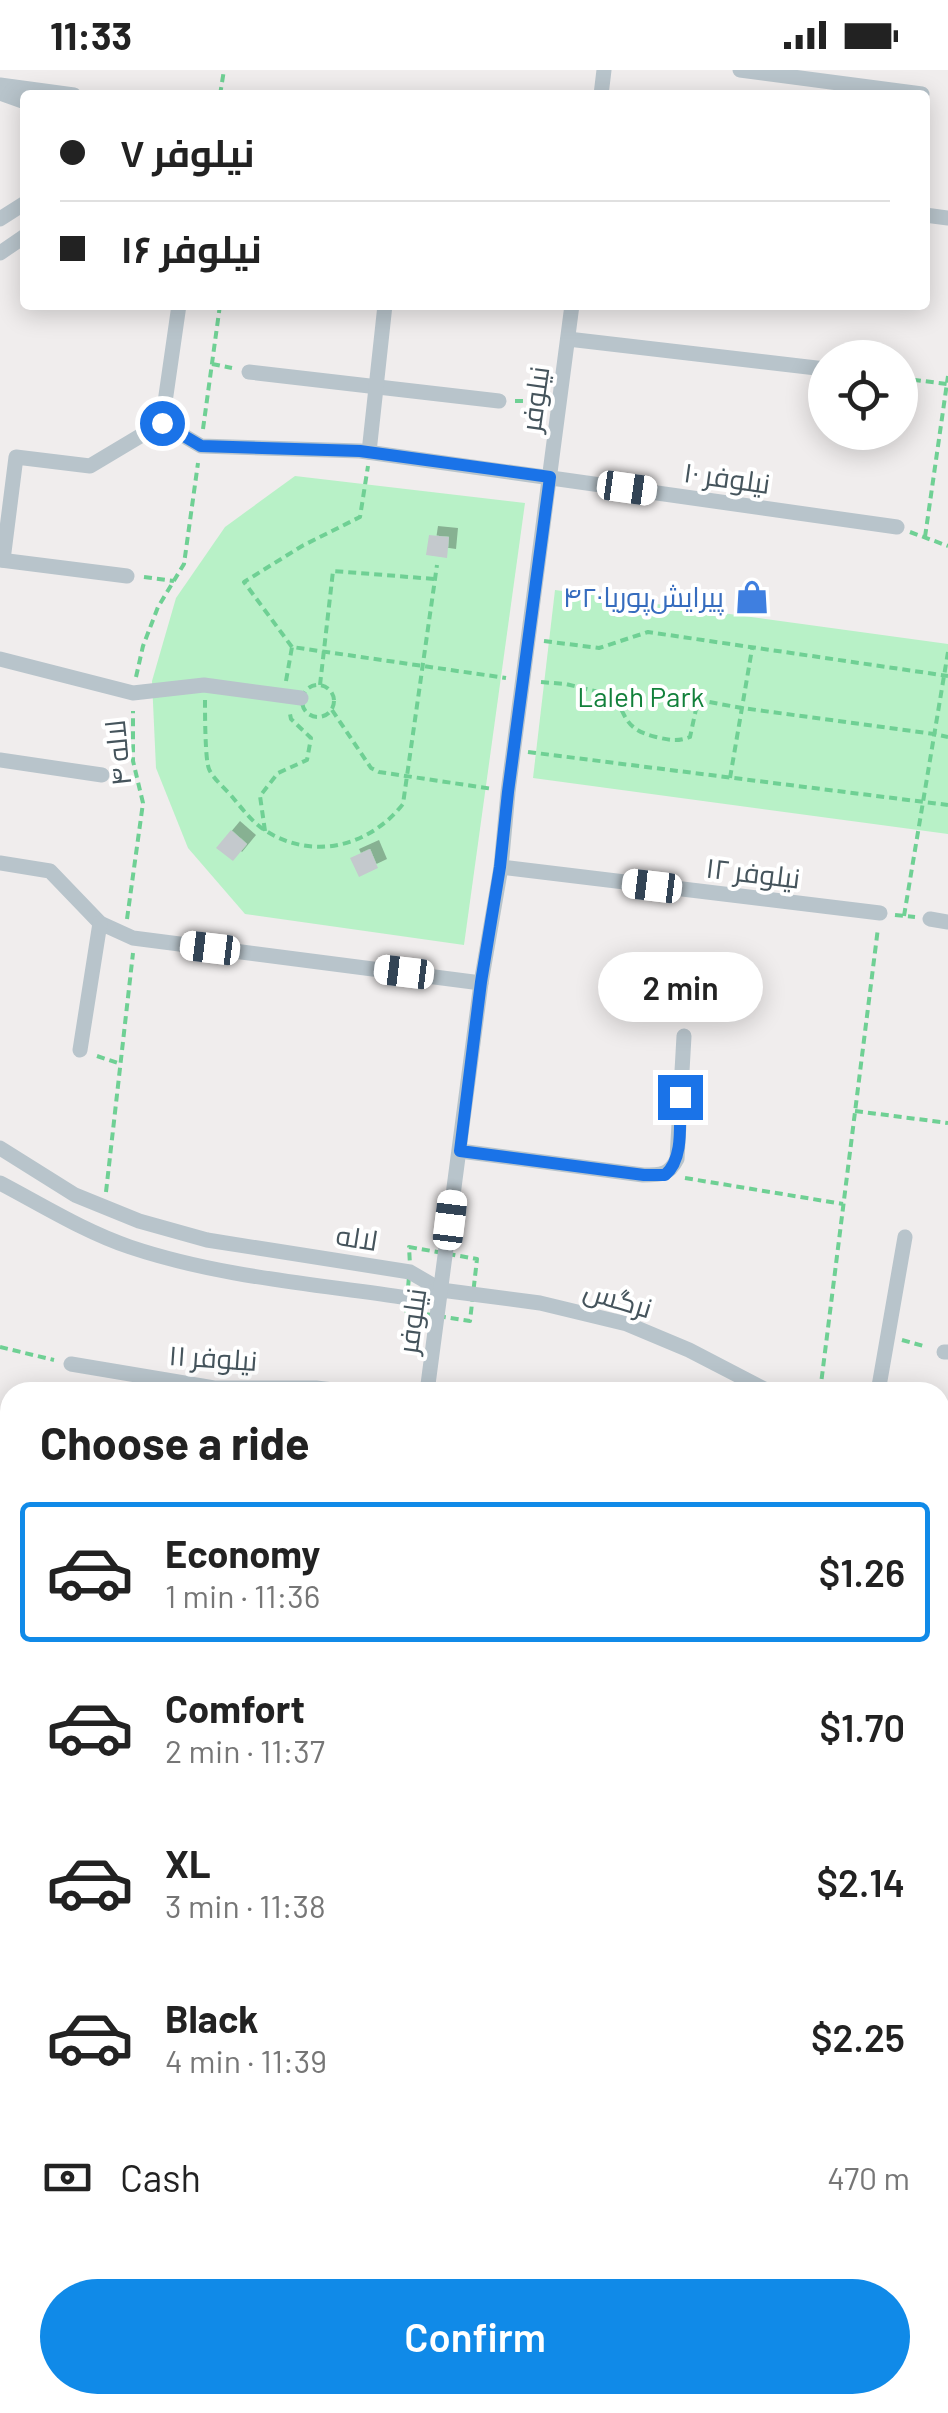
<!DOCTYPE html>
<html lang="en">
<head>
<meta charset="utf-8">
<style>
	:root { --surface:#fff; --page:#f2f2f2; --text:#222; --muted:#767676; --line:#e0e0e0; --accent:#108ae8 }
	body { margin:0; font-family:Barlow,Cairo,sans-serif; background:var(--page); color:var(--text); height:100vh; display:flex; flex-direction:column; font-size:38px; white-space:nowrap }
	* { box-sizing:border-box; margin:0 }
	p { font-size:32px; color:var(--muted) }
	.icon { flex:none; width:55px; height:55px; fill:none; stroke:currentColor; stroke-width:2; stroke-linecap:round; stroke-linejoin:round }
	.map { position:relative; flex:1; overflow:hidden }
	.details { position:absolute; left:0px; top:1312px; width:950px; height:1032px; display:flex; flex-direction:column; background:var(--surface); border-radius:30px 30px 0 0; box-shadow:0 5px 25px #0003 }
	.details>* { flex:none }
	.hud { position:absolute; left:20px; top:20px; width:910px; height:220px; border-radius:10px; box-shadow:0 5px 25px #0003; display:grid; align-content:center; height:220px; padding:0 40px; background:var(--surface) }
	.fabs { position:absolute; left:808px; top:270px; display:grid; gap:20px }
	.fabs a { display:grid; place-items:center; width:110px; height:110px; border-radius:50%; background:var(--surface); box-shadow:0 5px 25px #0003; font-size:50px }
	.end { position:absolute; width:45px; height:45px; margin:-22px; border:12px solid #1a73e8; background:#fff; box-shadow:0 0 0 5px #fff }
	.from { border-radius:50% }
	.bubble { position:absolute; height:70px; border-radius:35px; background:var(--surface); box-shadow:0 5px 25px #0003; font-size:32px; font-weight:600; line-height:70px; text-align:center }
	.car { position:absolute; width:30px; height:60px; margin:-30px -15px; border-radius:12px; box-shadow:0 0 8px 2px #0007; background:linear-gradient(#fff 24%,#345 0 40%,#fff 0 76%,#345 0 86%,#fff 0) }
	.hud b { display:flex; align-items:center; gap:35px; height:95px; font-size:38px }
	.hud b+b { border-top:2px solid var(--line) }
	.hud i { width:25px; height:25px; background:var(--text) }
	ul { padding:0; list-style:none }
	li { display:flex; align-items:center; gap:30px; height:140px; margin:0 20px 15px; padding:0 20px; border:5px solid transparent; border-radius:10px }
	li div { flex:1 }
	li b { display:block; font-size:38px }
	li em { font-style:normal; font-weight:600 }
	li.on { border-color:var(--accent) }
	li>.icon { width:90px; height:90px; stroke-width:1.5 }
	h2 { padding:0 40px; font-size:45px; line-height:120px }
	.pay { display:flex; align-items:center; gap:25px; height:110px; padding:0 40px; font-size:38px }
	.pay p { margin-inline-start:auto }
	.button { display:flex; gap:20px; margin-top:auto; padding:20px 40px }
	.button a { flex:1; height:115px; border-radius:60px; background:var(--accent); color:#fff; font-size:40px; font-weight:600; line-height:115px; text-align:center }
	.status { display:flex; justify-content:space-between; align-items:center; height:70px; padding:0 50px; background:var(--surface); direction:ltr }
	.status svg { height:28px; fill:currentColor }
	.map>svg:first-child { display:block }
	.green { fill:#b8f1c7 }
	.building { fill:#c4c9cd; filter:url(#shadow) }
	.lines { fill:none; stroke-linecap:round; stroke-linejoin:round }
	.path { stroke:#6fd094; stroke-width:4; stroke-dasharray:8 5; stroke-linecap:butt }
	.street { stroke:#b8c4cb; stroke-width:15 }
	.secondary { stroke:#bac9d3; stroke-width:22 }
	.route { stroke:#1a73e8; stroke-width:12 }
	.labels { text-anchor:middle; stroke-width:8; stroke-linejoin:round; paint-order:stroke }
	.street-label { font-size:28px; fill:#45545c; stroke:#fff }
	.shop-label { font-size:28px; fill:#366cbe; stroke:#fff; text-anchor:end }
	.park-label { font-size:28px; fill:#12803b; stroke:#fff }
</style>
</head>
<body>
<div class="status"><b>11:33</b><svg viewBox="0 0 49 12"><path d="M0 12V9h3v3zM5 12V6h3v6zM10 12V3h3v9zM15 12V0h3v12zM26 1h20v11H26zM47 4h2v5h-2z"/></svg></div>
<div class="map">
<svg width="948" height="2343" viewBox="0 0 948 2343">
	<defs>
		<filter id="shadow"><feDropShadow dx="9" dy="-9" stdDeviation="0" flood-color="#0004"/></filter>
	</defs>
	<rect width="100%" height="100%" fill="#f0eded"/>
	<g class="green">
		<path d="M295,406L525,433L464,875L245,844L188,778L156,698L152,611L176,528L225,457Z"/>
		<path d="M555,520L948,574V764L533,708Z"/>
		<path d="M0,1573L10,1574V1873L0,1847Z"/>
		<path d="M940,1637L948,1638V1871L940,1870Z"/>
		<path d="M940,2004L948,2006V2185H940Z"/>
		<path d="M173,2335H251L253,2343H175Z"/>
	</g>
	<g class="building">
		<path d="M429,465L449,467L447,488L426,485Z"/>
		<path d="M231,760L247,774L233,791L216,778Z"/>
		<path d="M370,779L378,798L359,807L350,788Z"/>
	</g>
	<g class="lines">
		<g class="path">
			<path d="M220,25L224,0"/>
			<path d="M212,294L232,298"/>
			<path d="M900,308L947,314"/>
			<path d="M515,331H545"/>
			<path d="M203,359L220,235"/>
			<path d="M910,462L948,476"/>
			<path d="M925,467L948,306"/>
			<path d="M144,507L174,511"/>
			<path d="M544,571L599,578L648,562L948,606"/>
			<path d="M292,577L244,512L302,476L360,447L368,396"/>
			<path d="M136,607L143,576L158,537L184,494L198,393"/>
			<path d="M286,611L292,577L506,608"/>
			<path d="M541,612L566,614L615,626C627,651 628,660 656,667C669,670 677,672 690,667L698,630L742,638L934,664L948,667"/>
			<circle cx="318" cy="631" r="16"/>
			<path d="M320,615L333,501L435,509"/>
			<path d="M205,630C205,643 205,690 209,699C213,709 227,720 234,729C244,741 253,753 266,761C314,791 370,776 403,734L437,495"/>
			<path d="M332,640L371,698L379,702L493,719"/>
			<path d="M528,682L948,735"/>
			<path d="M730,708L752,579"/>
			<path d="M265,761L260,726L278,703L307,690L311,668L291,649L290,644"/>
			<path d="M895,845L915,847"/>
			<path d="M904,846L948,582"/>
			<path d="M127,849L143,733L133,691V641"/>
			<path d="M97,986L121,994"/>
			<path d="M855,1041L948,1053"/>
			<path d="M685,1108L843,1134"/>
			<path d="M106,1122L133,883"/>
			<path d="M409,1177L477,1189L470,1251L406,1241L410,1195Z"/>
			<path d="M902,1270L927,1277"/>
			<path d="M0,1277L54,1290"/>
			<path d="M820,1322L878,858"/>
			<path d="M0,1476L10,1478"/>
			<path d="M0,1576L10,1578"/>
			<path d="M940,1638L948,1639"/>
			<path d="M0,1764H10"/>
			<path d="M6,1764L10,1754"/>
			<path d="M940,1769H948"/>
			<path d="M940,1778L948,1779"/>
			<path d="M0,1805L10,1832"/>
			<path d="M940,1854L948,1855"/>
			<path d="M940,1992L948,1993"/>
			<path d="M940,2030L943,2019"/>
			<path d="M940,2094L948,2096"/>
			<path d="M940,2172L948,2173"/>
			<path d="M192,2335L194,2343"/>
			<path d="M245,2335L246,2343"/>
		</g>
		<g class="street">
			<path d="M740,0L922,24"/>
			<path d="M0,15L74,25"/>
			<path d="M0,23L25,32"/>
			<path d="M601,25L604,0"/>
			<path d="M925,145L948,148"/>
			<path d="M0,149L25,133"/>
			<path d="M0,183L25,166"/>
			<path d="M568,269L825,299"/>
			<path d="M249,302L499,331"/>
			<path d="M162,353L201,376L360,381L897,457"/>
			<path d="M369,382L385,235"/>
			<path d="M0,490L127,506"/>
			<path d="M3,490L16,387L90,396L162,353L179,235"/>
			<path d="M0,589L133,623L204,615L301,628"/>
			<path d="M0,690L102,705"/>
			<path d="M0,793L50,801L100,853L133,868L481,913"/>
			<path d="M501,797L880,843"/>
			<path d="M930,849L948,852"/>
			<path d="M80,980L100,853"/>
			<path d="M0,1078L75,1125L139,1151L207,1170L410,1202L441,1220"/>
			<path d="M460,1081L643,1105C661,1105 669,1105 677,1089L684,966"/>
			<path d="M0,1113C42,1135 85,1162 130,1177C219,1207 316,1214 408,1228L441,1220L540,1233L627,1254L689,1280L770,1322"/>
			<path d="M944,1282H948"/>
			<path d="M71,1294L214,1318H316L351,1322"/>
			<path d="M427,1322L481,913L501,797L508,722L572,235"/>
			<path d="M878,1322L905,1167"/>
			<path d="M940,1412L948,1416"/>
			<path d="M940,1548L948,1549"/>
			<path d="M940,2208H948"/>
			<path d="M405,2335L408,2343"/>
			<path d="M785,2335L788,2343"/>
			<path d="M467,2343L489,2335"/>
		</g>
		<g class="secondary">
			<path d="M940,1912L948,1913"/>
			<path d="M0,1950L10,1958"/>
			<path d="M940,1956L948,1957"/>
			<path d="M0,1985L10,2011"/>
			<path d="M0,2029L10,2025"/>
			<path d="M0,2075L10,2071"/>
			<path d="M0,2136L10,2169"/>
			<path d="M60,2335L62,2343"/>
			<path d="M131,2335L133,2343"/>
		</g>
	</g>
	<g class="lines">
		<path class="route" d="M162,353L201,376L360,381L550,407L508,722L500,797L481,912L460,1081L644,1105H665C685,1088 679,1051 680,1027"/>
	</g>
	<defs>
		<g id="shop-bare" transform="scale(2.7)"><path d="M-5-2.5h2.3a2.7 3.5 0 0 1 5.4 0H5L5.5 6h-11ZM-1.5-2.5h3a1.5 2.3 0 0 0-3 0Z" fill="#3f7fe0" stroke="#fff" stroke-width="2.5" paint-order="stroke"/></g>
	</defs>
	<g fill-rule="evenodd">
		<use href="#shop-bare" x="752" y="527"/>
	</g>
	<g class="labels">
		<g class="street-label">
			<text transform="translate(535 329) rotate(-82)" y="10">نیلوفر</text>
			<text transform="translate(727 408) rotate(8)" y="10">نیلوفر ۱۰</text>
			<text transform="translate(118 683) rotate(-96)" y="10">لاله ۴</text>
			<text transform="translate(753 803) rotate(7)" y="10">نیلوفر ۱۲</text>
			<text transform="translate(357 1168) rotate(9)" y="10">لاله</text>
			<text transform="translate(618 1229) rotate(17)" y="10">نرگس</text>
			<text transform="translate(412 1251) rotate(-82)" y="10">نیلوفر</text>
			<text transform="translate(213 1288) rotate(4)" y="10">نیلوفر ۱۱</text>
		</g>
		<g class="shop-label">
			<text x="724" y="537">پیرایش‌پوریا۴۲۰</text>
		</g>
		<g class="park-label">
			<text x="641" y="637">Laleh Park</text>
		</g>
	</g>
</svg>
<div class="fabs">
<a><svg class="icon" aria-label="locate" viewBox="0 0 24 24"><circle cx="12" cy="12" r="6"/><path d="M12 2v4M12 18v4M2 12h4M18 12h4"/></svg></a>
</div>
<i class="end from" style="left:162px;top:353px"></i>
<i class="end" style="left:680px;top:1027px"></i>
<div class="bubble" style="left:598px;top:882px;width:165px">2 min</div>
<i class="car" style="left:627px;top:418px;rotate:98deg"></i>
<i class="car" style="left:652px;top:816px;rotate:277deg"></i>
<i class="car" style="left:210px;top:878px;rotate:277deg"></i>
<i class="car" style="left:404px;top:902px;rotate:277deg"></i>
<i class="car" style="left:450px;top:1150px;rotate:7deg"></i>
<div class="hud">
<b><i class="from"></i>نیلوفر ۷</b>
<b><i></i>نیلوفر ۱۶</b>
</div>
<section class="details">
<h2>Choose a ride</h2>
<ul>
<li class="on"><svg class="icon" aria-label="car" viewBox="0 0 24 24"><path d="M5 17H2v-5l4-1 3-4h7l3 4 3 1v5h-3M9 17h6M6 11h13"/><circle cx="7" cy="17" r="2"/><circle cx="17" cy="17" r="2"/></svg><div><b>Economy</b><p>1 min · 11:36</p></div><em>$1.26</em></li>
<li><svg class="icon" aria-label="car" viewBox="0 0 24 24"><path d="M5 17H2v-5l4-1 3-4h7l3 4 3 1v5h-3M9 17h6M6 11h13"/><circle cx="7" cy="17" r="2"/><circle cx="17" cy="17" r="2"/></svg><div><b>Comfort</b><p>2 min · 11:37</p></div><em>$1.70</em></li>
<li><svg class="icon" aria-label="car" viewBox="0 0 24 24"><path d="M5 17H2v-5l4-1 3-4h7l3 4 3 1v5h-3M9 17h6M6 11h13"/><circle cx="7" cy="17" r="2"/><circle cx="17" cy="17" r="2"/></svg><div><b>XL</b><p>3 min · 11:38</p></div><em>$2.14</em></li>
<li><svg class="icon" aria-label="car" viewBox="0 0 24 24"><path d="M5 17H2v-5l4-1 3-4h7l3 4 3 1v5h-3M9 17h6M6 11h13"/><circle cx="7" cy="17" r="2"/><circle cx="17" cy="17" r="2"/></svg><div><b>Black</b><p>4 min · 11:39</p></div><em>$2.25</em></li>
</ul>
<div class="pay"><svg class="icon" aria-label="cash" viewBox="0 0 24 24"><path d="M3 7h18v10H3z"/><circle cx="12" cy="12" r="2"/></svg>Cash<p>470 m</p></div>
<div class="button"><a>Confirm</a></div>
</section>
</div>
</body>
</html>
